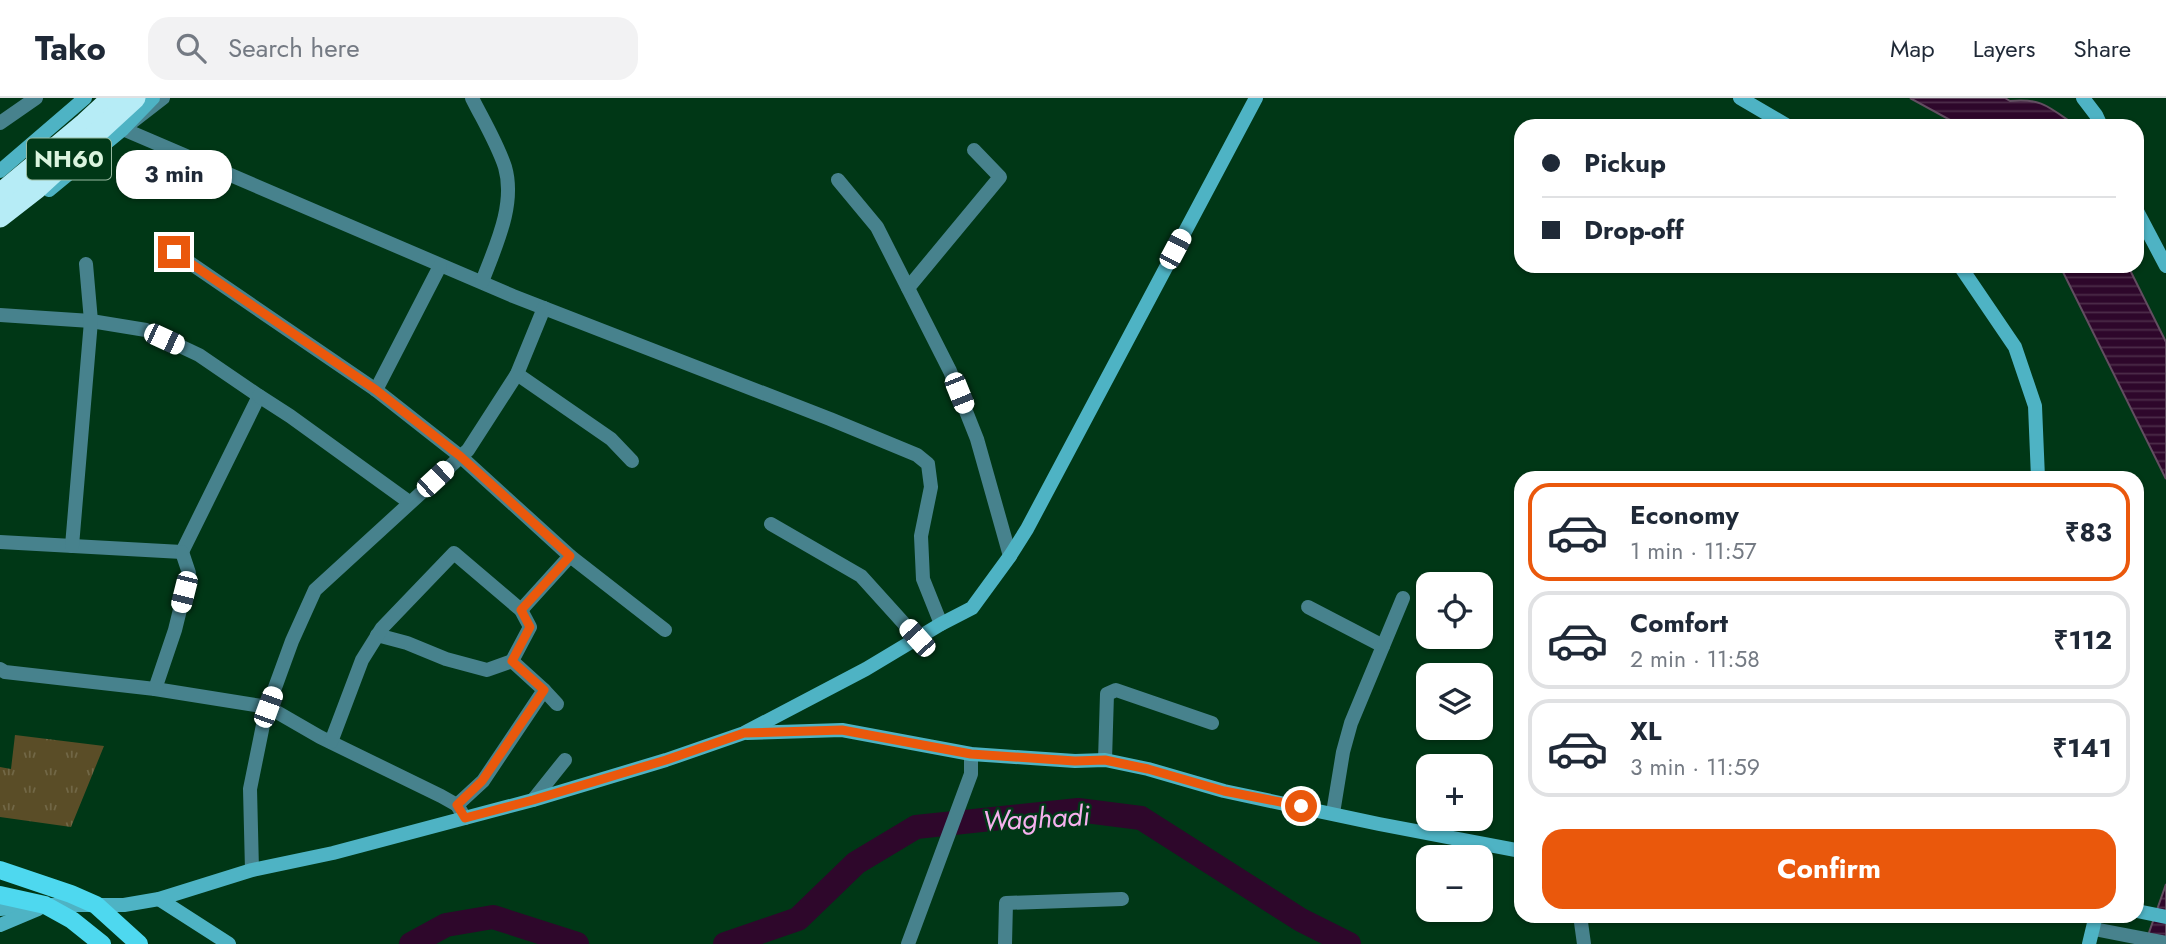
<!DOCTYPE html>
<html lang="en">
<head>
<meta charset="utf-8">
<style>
	:root { --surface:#fff; --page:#f2f2f3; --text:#1f2937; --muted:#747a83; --line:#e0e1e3; --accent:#ea580c }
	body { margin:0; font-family:Jost,sans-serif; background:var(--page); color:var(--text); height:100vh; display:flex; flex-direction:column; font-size:26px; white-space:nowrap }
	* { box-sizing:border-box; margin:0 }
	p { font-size:23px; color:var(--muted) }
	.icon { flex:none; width:38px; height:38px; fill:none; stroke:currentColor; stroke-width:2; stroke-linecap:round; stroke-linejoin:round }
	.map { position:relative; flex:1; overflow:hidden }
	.panel { position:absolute; left:1514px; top:373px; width:630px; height:452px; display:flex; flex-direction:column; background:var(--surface); border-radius:21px; box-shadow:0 2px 5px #0004 }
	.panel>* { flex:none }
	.banner { position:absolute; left:1514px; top:21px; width:630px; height:154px; border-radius:21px; box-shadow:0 2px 5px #0004; display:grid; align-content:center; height:154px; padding:0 28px; background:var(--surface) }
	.controls { position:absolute; left:1416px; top:474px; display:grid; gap:14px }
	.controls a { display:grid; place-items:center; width:77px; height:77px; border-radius:14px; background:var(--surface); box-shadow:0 2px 5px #0004; font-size:35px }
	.end { position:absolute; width:32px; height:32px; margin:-16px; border:9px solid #ea580c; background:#fff; box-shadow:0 0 0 4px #fff }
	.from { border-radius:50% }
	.bubble { position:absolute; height:49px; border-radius:21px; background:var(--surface); box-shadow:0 2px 5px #0004; font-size:23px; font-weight:700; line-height:49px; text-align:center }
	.car { position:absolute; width:21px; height:42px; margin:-21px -10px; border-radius:9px; box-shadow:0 0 5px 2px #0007; background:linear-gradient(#fff 24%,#345 0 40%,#fff 0 76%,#345 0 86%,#fff 0) }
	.banner b { display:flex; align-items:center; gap:24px; height:66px; font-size:26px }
	.banner b+b { border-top:2px solid var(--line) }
	.banner i { width:18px; height:18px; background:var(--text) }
	ul { padding:12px 0 0; list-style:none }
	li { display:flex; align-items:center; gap:21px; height:98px; margin:0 14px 10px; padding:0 14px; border:4px solid var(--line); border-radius:21px }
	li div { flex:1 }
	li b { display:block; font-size:26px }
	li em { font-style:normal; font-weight:700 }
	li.current { border-color:var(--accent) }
	li>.icon { width:63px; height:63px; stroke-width:1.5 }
	.button { display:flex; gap:14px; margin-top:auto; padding:14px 28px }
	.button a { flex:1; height:80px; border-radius:21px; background:var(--accent); color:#fff; font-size:28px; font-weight:700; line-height:80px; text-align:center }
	header { display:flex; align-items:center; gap:42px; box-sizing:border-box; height:98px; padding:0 35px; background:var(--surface); border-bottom:2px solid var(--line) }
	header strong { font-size:33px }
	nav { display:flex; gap:38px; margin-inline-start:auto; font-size:24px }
	.search { width:490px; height:63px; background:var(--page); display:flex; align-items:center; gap:18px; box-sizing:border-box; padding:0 24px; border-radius:21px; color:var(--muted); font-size:26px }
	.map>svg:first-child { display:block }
	.grass { fill:url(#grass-tufts) }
	.water { fill:url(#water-rules); stroke:#624e61; stroke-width:2 }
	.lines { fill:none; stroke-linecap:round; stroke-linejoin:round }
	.river { stroke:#2e072b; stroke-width:24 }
	.street { stroke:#47828d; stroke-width:14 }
	.secondary { stroke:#4eb3c4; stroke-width:14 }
	.primary { stroke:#4ed8ef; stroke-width:18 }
	.highway { stroke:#b6ecf6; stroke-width:21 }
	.route { stroke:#ea580c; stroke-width:9 }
	.labels { text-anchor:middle; stroke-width:5; stroke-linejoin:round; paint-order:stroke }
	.shield { fill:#003716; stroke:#99bba2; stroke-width:2 }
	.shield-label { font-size:24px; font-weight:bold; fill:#daf4de }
	.water-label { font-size:28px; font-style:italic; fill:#f6b1ee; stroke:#003716 }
</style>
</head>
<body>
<header>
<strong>Tako</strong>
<div class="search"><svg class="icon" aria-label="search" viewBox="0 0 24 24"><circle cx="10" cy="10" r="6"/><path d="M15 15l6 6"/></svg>Search here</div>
<nav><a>Map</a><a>Layers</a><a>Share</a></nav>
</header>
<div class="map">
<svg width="2166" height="846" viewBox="0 0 2166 846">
	<defs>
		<pattern id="grass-tufts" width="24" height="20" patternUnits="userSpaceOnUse" patternTransform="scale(1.75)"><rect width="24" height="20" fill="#5a4d27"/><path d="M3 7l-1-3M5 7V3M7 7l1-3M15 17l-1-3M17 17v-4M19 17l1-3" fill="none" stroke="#716746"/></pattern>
		<pattern id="water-rules" width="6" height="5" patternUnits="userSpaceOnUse" patternTransform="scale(1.75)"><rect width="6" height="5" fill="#2e072b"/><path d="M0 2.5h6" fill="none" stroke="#4c2c49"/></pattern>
	</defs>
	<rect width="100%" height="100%" fill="#003716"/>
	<path class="grass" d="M15,637L104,648L71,729L0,719V669L11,671Z"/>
	<g class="water">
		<path d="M1910,0H2005L2010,3C2040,0 2048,8 2072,25L2074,28H1961Z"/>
		<path d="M2060,168H2128L2166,244V381Z"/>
		<path d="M2166,786V846H2145Z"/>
	</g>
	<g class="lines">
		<g class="river">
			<path d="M411,846L446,827L493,819L577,846"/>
			<path d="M725,846L798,821L856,765L916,729L1078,712L1141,720L1301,822L1349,846"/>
		</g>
		<g class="street">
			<path d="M163,0L123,31L513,198L830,321L917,357L928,366L931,389L921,438L923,481L941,526"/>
			<path d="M472,0C483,22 497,45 505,69C516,107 495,149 482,184"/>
			<path d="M0,25L36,0"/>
			<path d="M838,82L877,129L950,273L977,341L1010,458"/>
			<path d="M174,154L376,292L460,358L570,458L665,532"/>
			<path d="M908,190L1000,79L974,52"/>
			<path d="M0,217L91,223L146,232L199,257L259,298L182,454L0,444"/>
			<path d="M517,276L611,341L632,363"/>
			<path d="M376,292L440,168"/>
			<path d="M259,298L290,318L409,404"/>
			<path d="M771,426L861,478L917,540"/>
			<path d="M72,448L91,223L86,166"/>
			<path d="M1308,509L1383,548"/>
			<path d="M521,512L570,458"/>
			<path d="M377,537L407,545L446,561L487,572L512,563L544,592L483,683L457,707"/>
			<path d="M0,571L5,574L155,591L268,609L320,639L441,698L457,707L465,720"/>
			<path d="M155,591L175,532L189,475L182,454"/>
			<path d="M544,592L557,606"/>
			<path d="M331,644L362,562L382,530L454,455L521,512L530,529L512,563"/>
			<path d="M1105,662L1107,596L1116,592L1212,625"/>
			<path d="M533,702L565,662"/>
			<path d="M1333,715L1343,654L1351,625L1403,500"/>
			<path d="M252,772L250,691L265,617L292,543L315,492L468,352L517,276L544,210"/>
			<path d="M1580,817L1584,846"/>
			<path d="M2094,831L2166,845"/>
			<path d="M908,846L971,676V656"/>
			<path d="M1005,846L1006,805L1122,801"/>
		</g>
		<g class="secondary">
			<path d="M1740,0L1788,28"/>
			<path d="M2083,0L2096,17L2101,28"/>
			<path d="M0,73L85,0"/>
			<path d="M49,92L123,31L153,0"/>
			<path d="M2137,113L2166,168"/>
			<path d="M1960,168L2015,249L2035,308L2038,380"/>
			<path d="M747,635L842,632L971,656L1075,663L1105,662L1148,671L1224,693L1379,726L1521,753"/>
			<path d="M159,801L229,846"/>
			<path d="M0,811L45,807H124L159,801L252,772L333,755L533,702L666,662L744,635L866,571L941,526L972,510L1010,458L1027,431L1256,0"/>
			<path d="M2137,813L2166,819"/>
			<path d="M0,827L38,811"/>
			<path d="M2089,846L2096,817"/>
		</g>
		<g class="primary">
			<path d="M0,772L71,796L96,807L139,846"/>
			<path d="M0,797L45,807L72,822L102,846"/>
		</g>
		<g class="highway">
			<path d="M0,96L85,25L112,0"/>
			<path d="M0,119L36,91L135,0"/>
		</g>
	</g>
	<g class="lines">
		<path class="route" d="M174,154L376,292L460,358L570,458L521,512L530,529L512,563L544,592L482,683L457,707L465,720L533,702L666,662L744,635L842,632L971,656L1075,663L1105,662L1148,671L1224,693L1301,708"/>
	</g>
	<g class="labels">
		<rect class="shield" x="27" y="40.5" width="84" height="41" rx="5"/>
		<g class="shield-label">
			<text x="69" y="69">NH60</text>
		</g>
		<g class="water-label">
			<text transform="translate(1036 720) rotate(-3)" y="10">Waghadi</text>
		</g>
	</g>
</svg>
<div class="controls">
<a><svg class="icon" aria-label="locate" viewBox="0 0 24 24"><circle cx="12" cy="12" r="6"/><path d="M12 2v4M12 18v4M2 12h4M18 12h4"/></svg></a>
<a><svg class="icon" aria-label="layers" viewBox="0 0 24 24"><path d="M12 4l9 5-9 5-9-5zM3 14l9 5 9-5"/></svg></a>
<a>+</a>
<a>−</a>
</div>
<i class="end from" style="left:1301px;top:708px"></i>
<i class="end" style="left:174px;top:154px"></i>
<div class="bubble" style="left:116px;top:52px;width:116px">3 min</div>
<i class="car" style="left:1175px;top:151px;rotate:28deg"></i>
<i class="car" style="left:164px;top:241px;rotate:115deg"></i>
<i class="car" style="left:959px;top:295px;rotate:158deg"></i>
<i class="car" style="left:435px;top:381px;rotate:47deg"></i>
<i class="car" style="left:184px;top:494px;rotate:194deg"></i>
<i class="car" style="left:917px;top:540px;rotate:318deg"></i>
<i class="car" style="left:268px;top:609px;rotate:20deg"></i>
<div class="banner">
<b><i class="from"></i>Pickup</b>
<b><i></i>Drop-off</b>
</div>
<section class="panel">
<ul>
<li class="current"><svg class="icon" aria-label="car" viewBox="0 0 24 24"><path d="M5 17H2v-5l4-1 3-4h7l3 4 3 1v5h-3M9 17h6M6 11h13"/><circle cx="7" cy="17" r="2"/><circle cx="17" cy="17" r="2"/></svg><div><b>Economy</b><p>1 min · 11:57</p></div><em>₹83</em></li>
<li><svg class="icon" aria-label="car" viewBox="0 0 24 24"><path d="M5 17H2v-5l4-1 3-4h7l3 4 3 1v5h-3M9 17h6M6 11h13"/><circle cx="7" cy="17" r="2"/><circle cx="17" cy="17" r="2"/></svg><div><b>Comfort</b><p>2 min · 11:58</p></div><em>₹112</em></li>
<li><svg class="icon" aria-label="car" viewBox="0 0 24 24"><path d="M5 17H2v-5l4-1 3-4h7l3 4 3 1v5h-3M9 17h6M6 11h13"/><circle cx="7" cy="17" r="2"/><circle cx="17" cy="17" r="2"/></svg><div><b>XL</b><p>3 min · 11:59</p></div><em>₹141</em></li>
</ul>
<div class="button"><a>Confirm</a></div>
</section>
</div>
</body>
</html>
